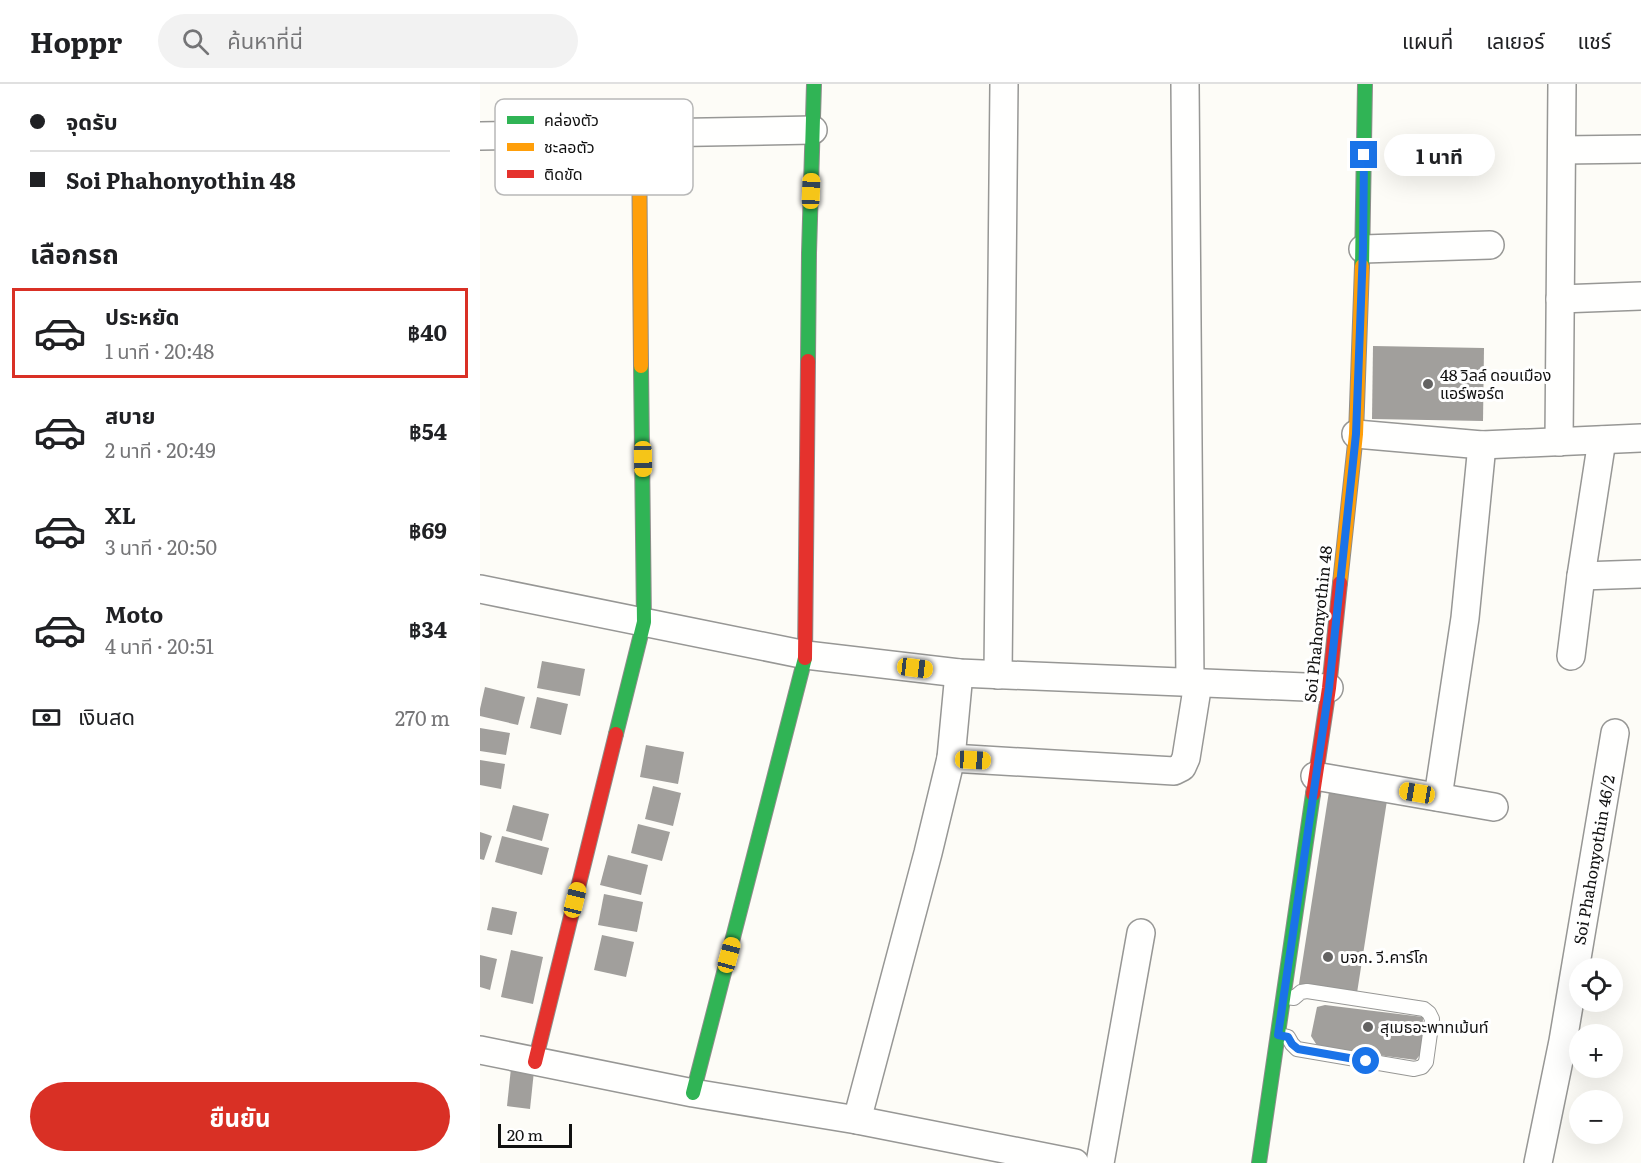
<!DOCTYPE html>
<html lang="th">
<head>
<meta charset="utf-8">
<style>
	:root { --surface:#fff; --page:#f2f2f2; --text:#202124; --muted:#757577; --line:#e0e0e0; --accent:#d93025 }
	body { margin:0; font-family:Literata,"Noto Sans Thai",serif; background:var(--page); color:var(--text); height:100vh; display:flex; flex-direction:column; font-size:22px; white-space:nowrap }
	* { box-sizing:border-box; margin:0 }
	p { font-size:20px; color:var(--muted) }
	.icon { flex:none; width:33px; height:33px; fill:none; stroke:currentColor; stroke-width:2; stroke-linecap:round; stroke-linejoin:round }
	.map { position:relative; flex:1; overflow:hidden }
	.details { display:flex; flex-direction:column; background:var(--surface); width:480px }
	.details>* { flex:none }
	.top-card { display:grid; align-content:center; height:132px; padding:0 30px; background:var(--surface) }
	.buttons { position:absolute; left:1089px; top:874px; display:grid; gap:12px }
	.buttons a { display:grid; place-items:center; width:54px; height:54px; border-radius:50%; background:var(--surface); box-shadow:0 6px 24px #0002; font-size:30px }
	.scale { position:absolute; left:18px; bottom:15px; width:74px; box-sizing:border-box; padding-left:6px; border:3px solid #111; border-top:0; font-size:16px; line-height:21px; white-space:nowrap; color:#111; -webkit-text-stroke:4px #fff; paint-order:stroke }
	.end { position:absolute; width:27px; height:27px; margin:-14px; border:8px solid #1a73e8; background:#fff; box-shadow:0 0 0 3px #fff }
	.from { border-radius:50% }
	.bubble { position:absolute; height:42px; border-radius:21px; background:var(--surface); box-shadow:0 6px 24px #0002; font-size:20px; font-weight:700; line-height:42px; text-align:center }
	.car { position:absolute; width:18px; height:36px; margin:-18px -9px; border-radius:8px; box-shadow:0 0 4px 2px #0007; background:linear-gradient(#f5c518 24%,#345 0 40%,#f5c518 0 76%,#345 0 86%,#f5c518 0) }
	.top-card b { display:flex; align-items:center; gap:21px; height:57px; font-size:22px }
	.top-card b+b { border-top:2px solid var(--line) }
	.top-card i { width:15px; height:15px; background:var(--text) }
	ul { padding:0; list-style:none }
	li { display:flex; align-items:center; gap:18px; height:90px; margin:0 12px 9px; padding:0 18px; border:3px solid transparent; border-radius:0px }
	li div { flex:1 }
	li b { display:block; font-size:22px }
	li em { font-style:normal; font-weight:700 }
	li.selected { border-color:var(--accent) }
	li>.icon { width:54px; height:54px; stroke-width:1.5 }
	h2 { padding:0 30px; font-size:27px; line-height:72px }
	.pay { display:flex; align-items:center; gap:15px; height:66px; padding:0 30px; font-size:22px }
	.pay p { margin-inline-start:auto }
	.cta { display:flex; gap:12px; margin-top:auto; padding:12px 30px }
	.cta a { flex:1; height:69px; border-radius:36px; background:var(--accent); color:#fff; font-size:24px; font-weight:700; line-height:69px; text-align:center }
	header { display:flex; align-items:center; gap:36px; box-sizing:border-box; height:84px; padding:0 30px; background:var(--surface); border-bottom:2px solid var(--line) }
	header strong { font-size:28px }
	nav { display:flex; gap:33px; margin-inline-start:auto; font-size:21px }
	.search { width:420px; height:54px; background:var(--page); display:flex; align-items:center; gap:15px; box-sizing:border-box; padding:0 21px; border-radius:33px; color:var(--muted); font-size:22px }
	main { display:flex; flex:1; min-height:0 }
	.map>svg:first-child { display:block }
	.building { fill:#a19f9c }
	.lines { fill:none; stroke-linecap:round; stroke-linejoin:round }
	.lane-casing { stroke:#979795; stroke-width:16 }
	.street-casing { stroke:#979795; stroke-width:30 }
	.fast-casing { stroke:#8e8d8b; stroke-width:16 }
	.slow-casing { stroke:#8e8d8b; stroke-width:16 }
	.jam-casing { stroke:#8e8d8b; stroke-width:16 }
	.lane { stroke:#fffffe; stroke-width:14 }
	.street { stroke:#fffffe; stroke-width:27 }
	.fast { stroke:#30b455; stroke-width:14 }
	.slow { stroke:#ff9f0a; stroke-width:14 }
	.jam { stroke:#e5322d; stroke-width:14 }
	.route { stroke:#1a73e8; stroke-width:8 }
	.poi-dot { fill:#646362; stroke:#fff; stroke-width:2 }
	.labels { text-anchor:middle; stroke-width:6; stroke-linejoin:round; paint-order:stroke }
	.poi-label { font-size:16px; fill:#111; stroke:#fff; text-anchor:start }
	.street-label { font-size:16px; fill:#111; stroke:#fff }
	.key { fill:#fff; stroke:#b8b8b8; stroke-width:1.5 }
	.key-label { font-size:16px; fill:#111 }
</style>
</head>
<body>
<header>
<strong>Hoppr</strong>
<div class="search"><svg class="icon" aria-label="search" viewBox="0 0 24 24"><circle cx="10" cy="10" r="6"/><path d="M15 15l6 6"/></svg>ค้นหาที่นี่</div>
<nav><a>แผนที่</a><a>เลเยอร์</a><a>แชร์</a></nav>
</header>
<main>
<section class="details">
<div class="top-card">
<b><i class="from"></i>จุดรับ</b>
<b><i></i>Soi Phahonyothin 48</b>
</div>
<h2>เลือกรถ</h2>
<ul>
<li class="selected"><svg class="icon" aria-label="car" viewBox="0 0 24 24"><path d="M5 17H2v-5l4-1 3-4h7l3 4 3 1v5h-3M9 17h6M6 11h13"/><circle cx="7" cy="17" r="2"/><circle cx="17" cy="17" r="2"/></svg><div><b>ประหยัด</b><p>1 นาที · 20:48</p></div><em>฿40</em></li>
<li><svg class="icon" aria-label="car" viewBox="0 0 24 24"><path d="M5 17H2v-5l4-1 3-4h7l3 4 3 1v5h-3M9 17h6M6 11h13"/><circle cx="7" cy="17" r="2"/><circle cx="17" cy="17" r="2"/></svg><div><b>สบาย</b><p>2 นาที · 20:49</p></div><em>฿54</em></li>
<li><svg class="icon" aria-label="car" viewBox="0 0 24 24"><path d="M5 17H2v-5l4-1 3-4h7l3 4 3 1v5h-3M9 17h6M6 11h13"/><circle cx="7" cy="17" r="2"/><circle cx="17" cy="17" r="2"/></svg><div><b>XL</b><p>3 นาที · 20:50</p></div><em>฿69</em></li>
<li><svg class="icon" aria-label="car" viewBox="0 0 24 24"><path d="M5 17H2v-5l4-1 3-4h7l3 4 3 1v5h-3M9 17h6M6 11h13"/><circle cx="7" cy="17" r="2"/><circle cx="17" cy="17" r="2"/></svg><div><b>Moto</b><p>4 นาที · 20:51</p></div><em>฿34</em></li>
</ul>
<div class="pay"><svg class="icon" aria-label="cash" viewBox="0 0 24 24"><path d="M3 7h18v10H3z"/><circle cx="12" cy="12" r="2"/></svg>เงินสด<p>270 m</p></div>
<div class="cta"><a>ยืนยัน</a></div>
</section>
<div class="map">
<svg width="1161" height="1079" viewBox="0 0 1161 1079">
	<rect width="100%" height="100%" fill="#fdfcf7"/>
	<g class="building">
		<path d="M893,262L1004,264L1003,337L892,335Z"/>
		<path d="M62,577L105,585L100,612L57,604Z"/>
		<path d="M5,603L45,613L38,641L0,632V625Z"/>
		<path d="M57,613L88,620L81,651L50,644Z"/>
		<path d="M0,644L30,649L26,671L0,667Z"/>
		<path d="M166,661L204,668L198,700L160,693Z"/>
		<path d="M0,676L25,680L21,705L0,701Z"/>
		<path d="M850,701L908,710L877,909L819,900Z"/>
		<path d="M173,702L201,709L193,742L165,735Z"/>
		<path d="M33,721L69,730L62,757L26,747Z"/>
		<path d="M158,740L190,748L182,777L151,769Z"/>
		<path d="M0,748L12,752L4,776L0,775Z"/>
		<path d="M22,752L69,764L62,791L15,778Z"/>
		<path d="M128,771L168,781L161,811L120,801Z"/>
		<path d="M124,810L163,818L157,848L118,841Z"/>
		<path d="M12,823L37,828L32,851L7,846Z"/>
		<path d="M122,851L154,858L146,893L114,886Z"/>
		<path d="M31,866L63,873L53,920L21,913Z"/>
		<path d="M0,871L17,875L10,906L0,903Z"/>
		<path d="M845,921L943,933L942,968L936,976L838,963L831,952L837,923Z"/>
		<path d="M31,984L54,987L50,1025L27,1022Z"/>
	</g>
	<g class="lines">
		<g class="lane-casing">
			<path id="lane" d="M800,951L808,953L812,960L817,965L934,985L942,983L946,978L952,935L949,929L944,925L827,907L821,908L814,914L806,913"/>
		</g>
		<g class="street-casing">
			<g id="street">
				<path d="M705,0L710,598"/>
				<path d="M0,52L333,46"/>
				<path d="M1082,66L1161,65"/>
				<path d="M883,165L1010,161"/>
				<path d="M1080,215L1161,212"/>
				<path d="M876,350L1002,361L1161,354"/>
				<path d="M1079,358L1082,0"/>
				<path d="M1101,492L1161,490"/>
				<path d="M0,505L326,571L479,589L849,604"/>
				<path d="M1091,572L1101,492L1122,356"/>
				<path d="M518,591L524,0"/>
				<path d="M471,674L694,687L702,683L706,674L718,599"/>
				<path d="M835,692L1014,723"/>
				<path d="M958,713L985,534L1002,361"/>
				<path d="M0,966L213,1009L377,1036L595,1079"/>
				<path d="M377,1036L448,769L471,674L479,589"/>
				<path d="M620,1079L661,849"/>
				<path d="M1058,1079L1083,957L1135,649"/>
			</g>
		</g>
		<g class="fast-casing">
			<g id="fast">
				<path d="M882,182L885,0"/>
				<path d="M328,277L329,169L334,0"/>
				<path d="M136,650L164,538L161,282"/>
				<path d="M213,1009L325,574"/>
				<path d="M779,1079L833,710"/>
			</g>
		</g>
		<g class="slow-casing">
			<g id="slow">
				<path d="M159,49L161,282"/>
				<path d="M860,499L876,350L882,182"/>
			</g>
		</g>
		<g class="jam-casing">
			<g id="jam">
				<path d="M325,574L328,277"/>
				<path d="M833,710L849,604L860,499"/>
				<path d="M55,978L136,650"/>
			</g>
		</g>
		<use href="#lane" class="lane"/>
		<use href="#street" class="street"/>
		<use href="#fast" class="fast"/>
		<use href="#slow" class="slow"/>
		<use href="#jam" class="jam"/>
	</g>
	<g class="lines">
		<path class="route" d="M884,71L883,165L876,350L849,604L798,951L808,953L812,960L818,965L886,977"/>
	</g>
	<g class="poi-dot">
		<circle cx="948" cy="300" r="6"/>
		<circle cx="848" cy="873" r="6"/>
		<circle cx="888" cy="943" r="6"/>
	</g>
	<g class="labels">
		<g class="poi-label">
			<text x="960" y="297">48 วิลล์ ดอนเมือง<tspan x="960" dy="18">แอร์พอร์ต</tspan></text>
			<text x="860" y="879">บจก. วี.คาร์โก</text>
			<text x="900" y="949">สุเมธอะพาทเม้นท์</text>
		</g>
		<g class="street-label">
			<text transform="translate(838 540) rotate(-84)" y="6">Soi Phahonyothin 48</text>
			<text transform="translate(1114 776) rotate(-80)" y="6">Soi Phahonyothin 46/2</text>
		</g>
	</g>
	<rect x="15" y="15" width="198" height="96" rx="9" class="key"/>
	<rect x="27" y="32" width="27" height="8" fill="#30b455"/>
	<rect x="27" y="59" width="27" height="8" fill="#ff9f0a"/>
	<rect x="27" y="86" width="27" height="8" fill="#e5322d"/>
	<g class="key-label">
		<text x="64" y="42">คล่องตัว</text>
		<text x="64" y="69">ชะลอตัว</text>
		<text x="64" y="96">ติดขัด</text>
	</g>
</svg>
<div class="buttons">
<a><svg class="icon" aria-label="locate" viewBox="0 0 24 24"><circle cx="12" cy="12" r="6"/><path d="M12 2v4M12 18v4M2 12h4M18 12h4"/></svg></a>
<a>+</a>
<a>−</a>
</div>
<div class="scale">20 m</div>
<i class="end from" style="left:886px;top:977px"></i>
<i class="end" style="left:884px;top:71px"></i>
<div class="bubble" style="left:904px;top:50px;width:111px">1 นาที</div>
<i class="car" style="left:331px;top:107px;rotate:2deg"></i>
<i class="car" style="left:163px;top:375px;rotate:179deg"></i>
<i class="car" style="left:435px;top:584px;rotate:97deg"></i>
<i class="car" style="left:493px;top:676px;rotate:93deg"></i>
<i class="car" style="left:937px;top:709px;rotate:280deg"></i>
<i class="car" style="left:95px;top:816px;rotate:14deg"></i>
<i class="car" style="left:249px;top:871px;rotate:15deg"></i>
</div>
</main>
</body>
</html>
